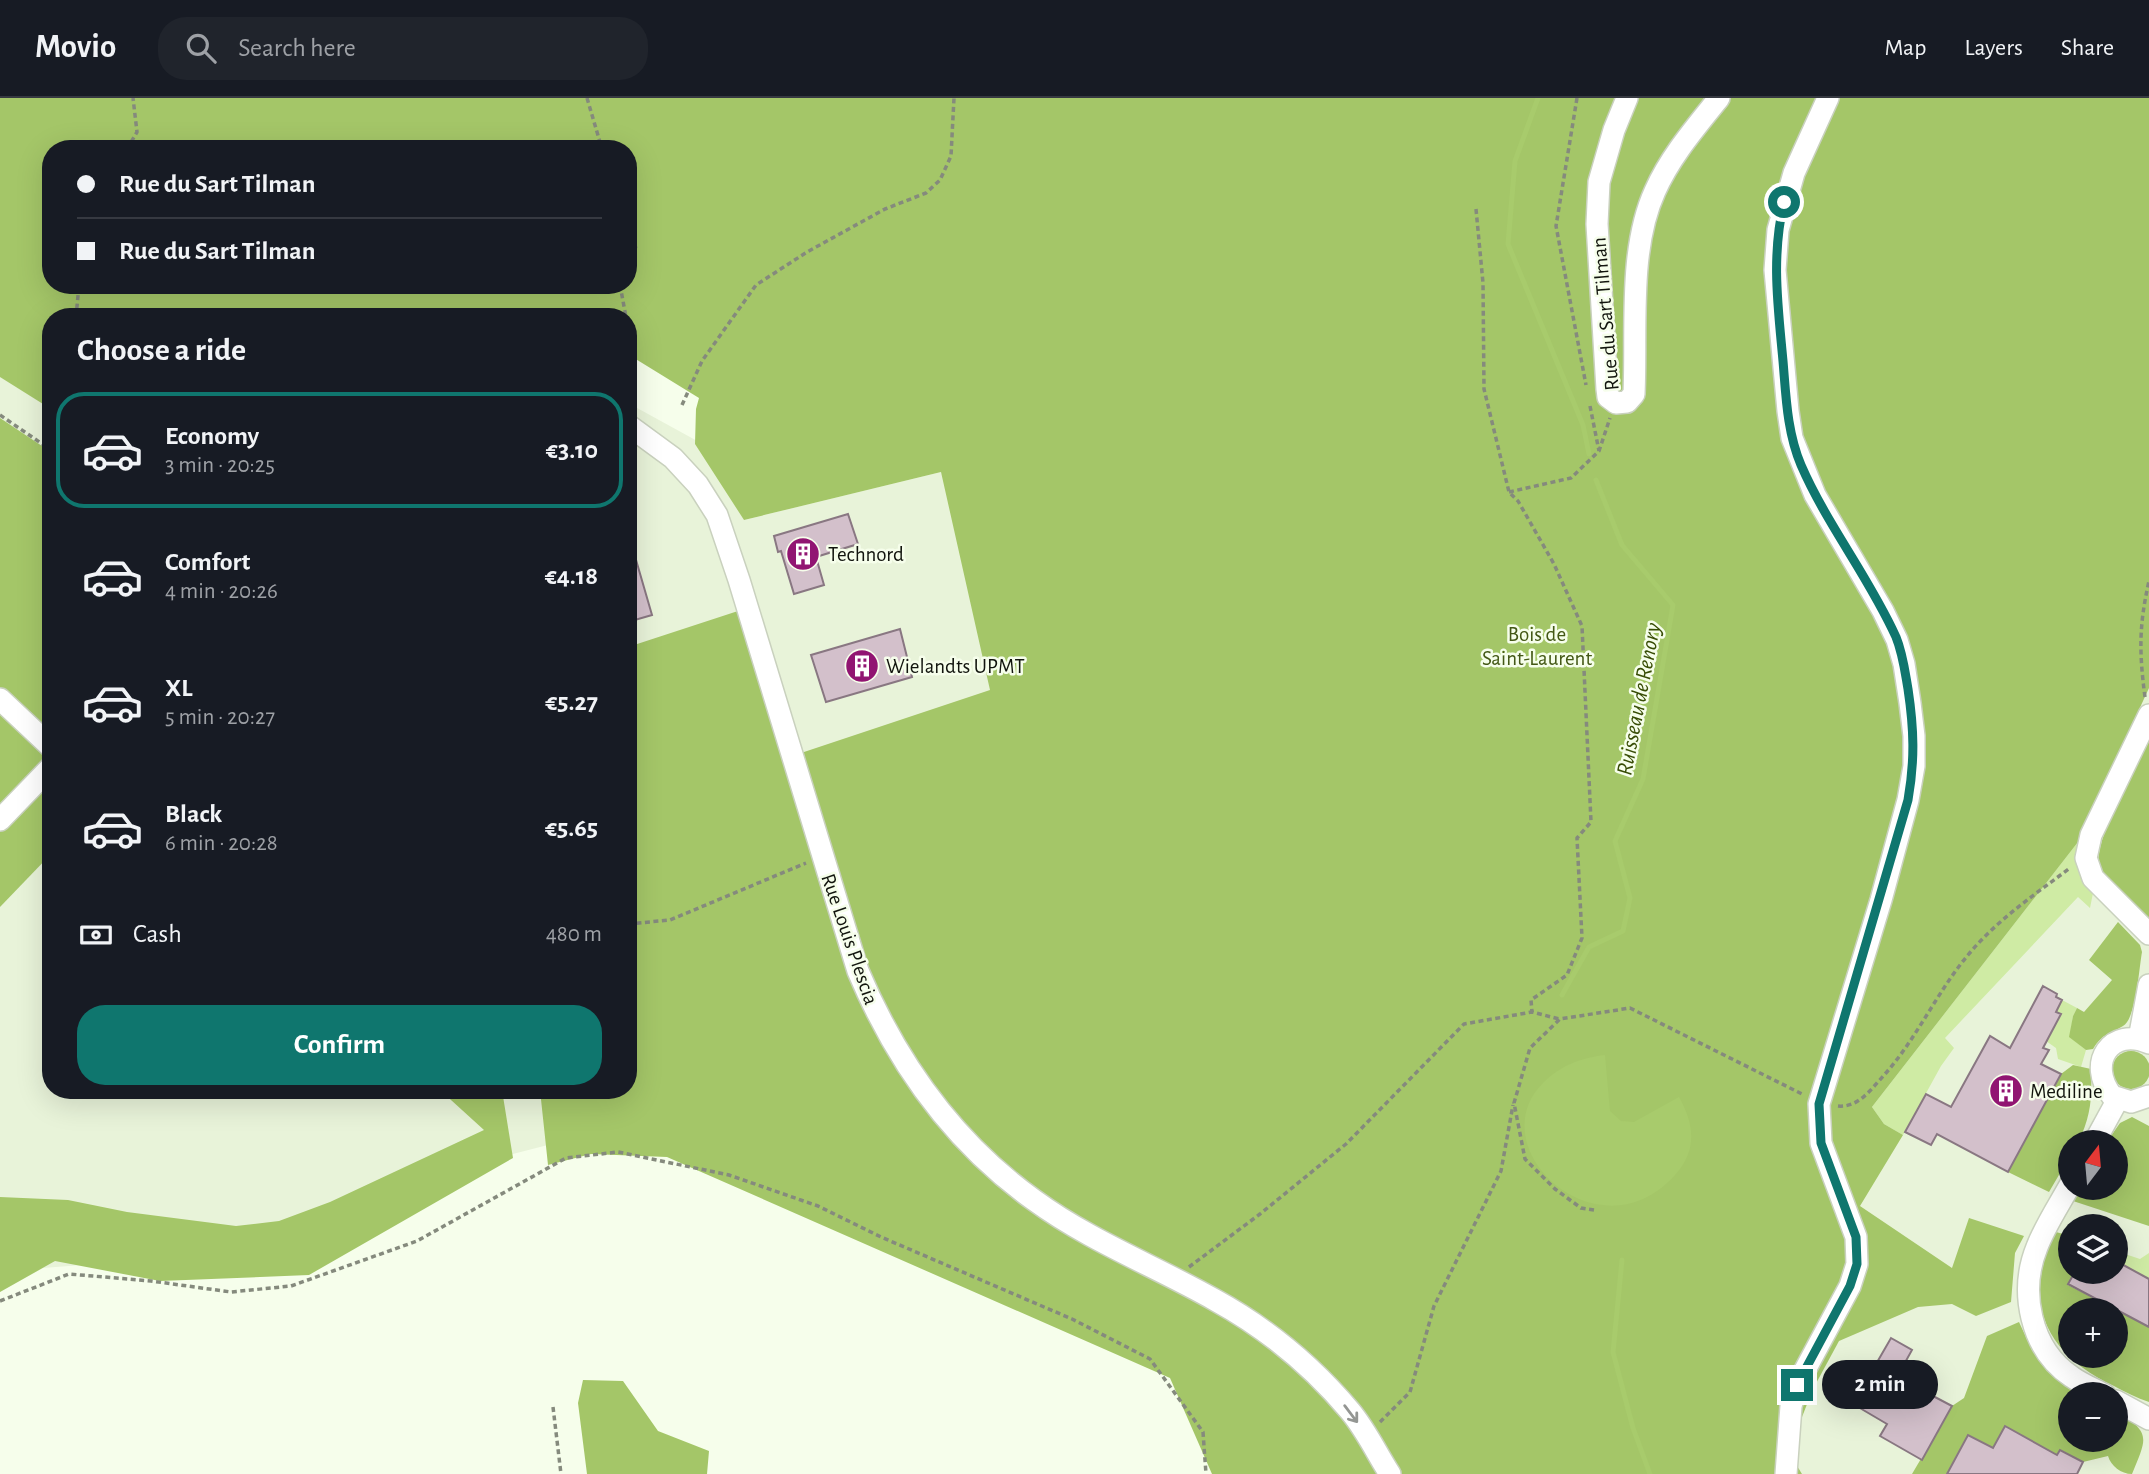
<!DOCTYPE html>
<html lang="en">
<head>
<meta charset="utf-8">
<style>
	:root { --surface:#171b24; --page:#20242c; --text:#f1f3f6; --muted:#9ea1a6; --line:#363941; --accent:#0f766e }
	body { margin:0; font-family:"Alegreya Sans",sans-serif; background:var(--page); color:var(--text); height:100vh; display:flex; flex-direction:column; font-size:26px; white-space:nowrap }
	* { box-sizing:border-box; margin:0 }
	p { font-size:23px; color:var(--muted) }
	.icon { flex:none; width:38px; height:38px; fill:none; stroke:currentColor; stroke-width:2; stroke-linecap:round; stroke-linejoin:round }
	.map { position:relative; flex:1; overflow:hidden }
	.drawer { position:absolute; left:42px; top:210px; width:595px; height:791px; display:flex; flex-direction:column; background:var(--surface); border-radius:28px; box-shadow:0 7px 28px #0002 }
	.drawer>* { flex:none }
	.top-card { position:absolute; left:42px; top:42px; width:595px; height:154px; border-radius:28px; box-shadow:0 7px 28px #0002; display:grid; align-content:center; height:154px; padding:0 35px; background:var(--surface) }
	.needle { width:46px; rotate:16deg }
	.tools { position:absolute; left:2058px; top:1032px; display:grid; gap:14px }
	.tools a { display:grid; place-items:center; width:70px; height:70px; border-radius:50%; background:var(--surface); box-shadow:0 7px 28px #0002; font-size:35px }
	.end { position:absolute; width:32px; height:32px; margin:-16px; border:9px solid #0f766e; background:#fff; box-shadow:0 0 0 4px #fff }
	.from { border-radius:50% }
	.bubble { position:absolute; height:49px; border-radius:24px; background:var(--surface); box-shadow:0 7px 28px #0002; font-size:23px; font-weight:700; line-height:49px; text-align:center }
	.top-card b { display:flex; align-items:center; gap:24px; height:66px; font-size:26px }
	.top-card b+b { border-top:2px solid var(--line) }
	.top-card i { width:18px; height:18px; background:var(--text) }
	ul { padding:0; list-style:none }
	li { display:flex; align-items:center; gap:21px; height:116px; margin:0 14px 10px; padding:0 21px; border:4px solid transparent; border-radius:28px }
	li div { flex:1 }
	li b { display:block; font-size:26px }
	li em { font-style:normal; font-weight:700 }
	li.current { border-color:var(--accent) }
	li>.icon { width:63px; height:63px; stroke-width:1.5 }
	h2 { padding:0 35px; font-size:32px; line-height:84px }
	.pay { display:flex; align-items:center; gap:18px; height:77px; padding:0 35px; font-size:26px }
	.pay p { margin-inline-start:auto }
	.cta { display:flex; gap:14px; margin-top:auto; padding:14px 35px }
	.cta a { flex:1; height:80px; border-radius:28px; background:var(--accent); color:#fff; font-size:28px; font-weight:700; line-height:80px; text-align:center }
	header { display:flex; align-items:center; gap:42px; box-sizing:border-box; height:98px; padding:0 35px; background:var(--surface); border-bottom:2px solid var(--line) }
	header strong { font-size:33px }
	nav { display:flex; gap:38px; margin-inline-start:auto; font-size:24px }
	.search { width:490px; height:63px; background:var(--page); display:flex; align-items:center; gap:18px; box-sizing:border-box; padding:0 24px; border-radius:28px; color:var(--muted); font-size:26px }
	.map>svg:first-child { display:block }
	.built { fill:#e8f3d9; fill-rule:evenodd }
	.green { fill:#cfeba4 }
	.forest { fill:#a4c668; fill-rule:evenodd }
	.water { fill:#a8cb6c }
	.lines { fill:none; stroke-linecap:round; stroke-linejoin:round }
	.stream { stroke:#a8cb6c; stroke-width:5 }
	.building { fill:#d3c0cb; stroke:#897782; stroke-width:2 }
	.minor-casing { stroke:#c9d1be; stroke-width:24 }
	.path { stroke:#858a7d; stroke-width:3.5; stroke-dasharray:5 3.5; stroke-linecap:butt }
	.minor { stroke:#fff; stroke-width:21 }
	.oneway { stroke:#949693 }
	.route { stroke:#0f766e; stroke-width:9 }
	.labels { text-anchor:middle; stroke-width:5; stroke-linejoin:round; paint-order:stroke }
	.street-label { font-size:21px; fill:#12150e; stroke:#f6feeb }
	.poi-label { font-size:21px; fill:#12150e; stroke:#f6feeb; text-anchor:start }
	.park-label { font-size:21px; fill:#435815; stroke:#f6feeb }
	.water-label { font-size:23px; font-style:italic; fill:#384d06; stroke:#f6feeb }
</style>
</head>
<body>
<header>
<strong>Movio</strong>
<div class="search"><svg class="icon" aria-label="search" viewBox="0 0 24 24"><circle cx="10" cy="10" r="6"/><path d="M15 15l6 6"/></svg>Search here</div>
<nav><a>Map</a><a>Layers</a><a>Share</a></nav>
</header>
<div class="map">
<svg width="2149" height="1376" viewBox="0 0 2149 1376">
	<rect width="100%" height="100%" fill="#f6feeb"/>
	<g class="built">
		<path d="M0,187H51V992H628V305L710,350L744,422L941,374L1140,862L1103,1144L575,1040L486,1063L289,1151L43,1170L0,1194Z"/>
		<path d="M2149,583V1376H1802L1796,1366L1795,1337L1813,1291L1835,1249L1872,1009L2066,759ZM2070,1045H2116V1090H2070ZM2070,1129H2116V1174H2070ZM2070,1213H2116V1258H2070ZM2070,1297H2116V1342H2070Z"/>
	</g>
	<g class="green">
		<path d="M2078,744L2076,765L2093,795L2090,810L2078,799L1945,940L1954,950L1941,968L1903,1037L1884,1026L1872,1009Z"/>
		<path d="M2062,902L2077,910L2073,918L2070,939L2086,952L2081,969L2058,961L2056,950L2046,943L2061,916L2056,914Z"/>
		<path d="M2116,1153L2140,1161L2149,1155V1181L2116,1163Z"/>
	</g>
	<g class="forest">
		<path d="M0,0H2149V590L2078,744L1872,1009L1884,1026L1903,1037L1860,1108L1952,1170L1969,1120L2024,1138L2015,1155L2011,1204L1976,1218L1952,1206L1918,1209L1839,1243L1813,1291L1795,1337L1796,1366L1802,1376H1212L1170,1280L667,1059L591,1056L548,1067L540,992H628V549L738,513L783,661L990,592L941,374L744,422L695,346L696,311L699,300L634,260L628,269V219H51V311L0,279ZM51,51H628V187H51Z"/>
		<path d="M0,320L51,354V756L0,809Z"/>
		<path d="M2149,641V828C2134,812 2112,793 2101,776C2086,753 2137,665 2149,641Z"/>
		<path d="M2118,824L2140,847L2142,854C2139,870 2136,921 2123,928C2108,937 2103,935 2093,951L2086,952L2069,939L2073,918L2077,910L2084,914L2112,882L2089,862Z"/>
		<circle cx="2131" cy="972" r="19"/>
		<path d="M2073,967L2091,971C2092,1002 2091,1017 2078,1045H2070V1058L2049,1094L2008,1074L2061,976Z"/>
		<path d="M440,992H502L513,1060L309,1177L160,1183L55,1163L0,1194V1099L68,1102L127,1114L236,1128L279,1123L330,1104L484,1032Z"/>
		<path d="M2132,1019L2149,1028V1128L2073,1103L2080,1090H2116V1045H2106L2120,1025Z"/>
		<path d="M2056,1134L2070,1138V1174H2075L2068,1187L2149,1229V1304C2137,1300 2125,1294 2114,1288C2046,1256 2020,1204 2056,1134ZM2070,1213H2116V1258H2070Z"/>
		<path d="M2019,1224L2032,1252L2066,1283L2091,1297H2070V1342H2116V1310C2149,1337 2149,1335 2132,1376C2121,1376 2111,1368 2108,1358L2083,1364L2061,1352L2057,1357L1993,1350L1968,1337L1952,1376H1912L1952,1308L1964,1300L1987,1238Z"/>
		<path d="M583,1282L623,1283L658,1333L709,1353L707,1376H587L578,1305Z"/>
	</g>
	<path class="water" d="M1605,957L1610,1013L1621,1023L1634,1024L1679,999C1694,1026 1698,1051 1675,1077C1599,1162 1478,1050 1543,985C1561,967 1581,960 1605,957Z"/>
	<g class="lines">
		<g class="stream">
			<path d="M1538,0L1515,63L1508,146L1583,327L1589,356"/>
			<path d="M1562,897L1589,849L1623,833L1630,800L1615,743L1643,681L1673,507L1622,447L1596,382"/>
			<path d="M1622,1162L1613,1254L1633,1330L1650,1376"/>
		</g>
	</g>
	<g class="building">
		<path d="M848,416L858,446L816,459L824,487L794,496L781,453L778,454L774,438Z"/>
		<path d="M632,448L652,517L628,524V449Z"/>
		<path d="M900,531L912,579L826,604L811,557Z"/>
		<path d="M2043,888L2057,896L2056,899L2062,902L2056,914L2061,916L2043,950L2049,952L2041,966L2061,976L2008,1074L1937,1036L1931,1047L1905,1034L1926,996L1951,1009L1990,938L2010,950Z"/>
		<path d="M2116,1163L2149,1181V1229L2068,1186L2075,1174H2116Z"/>
		<path d="M1891,1240L1912,1252L1897,1279L1952,1308L1922,1362L1880,1338L1887,1326L1853,1306Z"/>
		<path d="M2005,1328L2057,1357L2060,1352L2083,1364L2077,1376H1947L1968,1337L1993,1350Z"/>
	</g>
	<g class="lines">
		<g class="minor-casing">
			<g id="minor">
				<path d="M1627,0L1614,32L1599,84L1597,126L1607,291L1608,299L1616,305L1627,304L1634,296C1637,232 1628,152 1655,93C1670,59 1695,30 1719,0"/>
				<path d="M628,327L673,360L698,387L717,417L739,482L858,873C896,963 953,1044 1034,1102C1090,1143 1155,1168 1215,1202C1266,1230 1313,1269 1350,1313C1366,1332 1377,1356 1390,1376"/>
				<path d="M0,601L51,649"/>
				<path d="M2149,617L2091,737L2086,760L2093,780L2149,836"/>
				<path d="M0,722L51,669"/>
				<path d="M2139,941L2149,887"/>
				<path d="M2149,945C2111,928 2086,965 2112,998L2131,1004L2149,998"/>
				<path d="M2094,1045L2118,1001"/>
				<path d="M2070,1087C2059,1107 2045,1128 2037,1149C2019,1193 2030,1251 2072,1279C2082,1286 2094,1291 2105,1297"/>
				<path d="M2116,1303L2149,1321"/>
				<path d="M1786,1376L1791,1308L1797,1287L1850,1188L1857,1166L1856,1139L1821,1045L1819,1006L1881,802L1908,702L1914,668V638L1910,605L1904,566L1897,542L1883,513L1815,397L1792,340L1788,313L1775,172L1778,132L1794,75L1828,0"/>
			</g>
		</g>
		<g class="path">
			<path d="M587,0L602,51"/>
			<path d="M1577,0L1556,128L1586,287"/>
			<path d="M127,51L137,34L133,0"/>
			<path d="M1476,111L1483,185L1484,291L1509,394L1518,403L1554,466L1582,528L1591,724L1577,740L1582,840L1567,877L1531,902L1532,914"/>
			<path d="M628,115L636,148L628,170"/>
			<path d="M620,187L626,219"/>
			<path d="M76,219L79,187"/>
			<path d="M628,228L635,255V278"/>
			<path d="M682,307L702,263L756,187L807,154L885,111L926,95L940,82L951,58L954,0"/>
			<path d="M1590,308L1599,353"/>
			<path d="M0,317L51,352"/>
			<path d="M1509,394L1571,380L1599,353L1610,320"/>
			<path d="M2145,599C2139,554 2139,527 2149,483"/>
			<path d="M628,826L670,822L806,765"/>
			<path d="M1838,1008C1859,1010 1872,990 1885,976C1917,940 1937,894 1968,857C1997,822 2034,797 2070,770"/>
			<path d="M1594,1112L1581,1110L1555,1091L1525,1061L1514,1005L1530,950L1560,921L1630,910L1802,996"/>
			<path d="M1189,1169L1260,1116L1346,1046L1464,926L1532,914L1559,921"/>
			<path d="M0,1203L69,1176L151,1183L231,1194L291,1188L417,1143L566,1060L618,1054L729,1077L818,1108L881,1139L1072,1221L1150,1261L1203,1334L1206,1376"/>
			<path d="M553,1309L561,1376"/>
			<path d="M1380,1324L1410,1294L1434,1208L1501,1073L1513,1007"/>
		</g>
		<use href="#minor" class="minor"/>
	</g>
	<defs><path id="oneway-shaft" d="M-6 0H5M1.5-3L5.5 0L1.5 3" fill="none" stroke-width="1.6" stroke-linecap="round" stroke-linejoin="round" transform="scale(1.75)"/></defs>
	<use class="oneway" href="#oneway-shaft" transform="translate(1351 1316) rotate(53)"/>
	<g class="lines">
		<path class="route" d="M1784,104C1771,159 1778,208 1783,263C1786,298 1787,334 1801,367C1827,427 1869,479 1896,539C1903,556 1905,574 1908,591C1914,631 1915,662 1908,702L1819,1006L1821,1045L1856,1139L1857,1166L1850,1188L1797,1287"/>
	</g>
	<defs>
		<g id="building-disc" transform="scale(1.75)"><circle r="9.5" fill="#911572" stroke="#f6feeb"/><path d="M-4-6H4V6H1V3H-1V6H-4ZM-2.5-4.3h1.7v1.8h-1.7ZM.8-4.3h1.7v1.8H.8ZM-2.5-1h1.7V.8h-1.7ZM.8-1h1.7V.8H.8Z" fill="#fff"/></g>
	</defs>
	<g fill-rule="evenodd">
		<use href="#building-disc" x="803" y="456"/>
		<use href="#building-disc" x="862" y="568"/>
		<use href="#building-disc" x="2006" y="993"/>
	</g>
	<g class="labels">
		<g class="street-label">
			<text transform="translate(1605 216) rotate(-95)" y="7">Rue du Sart Tilman</text>
			<text transform="translate(850 841) rotate(71)" y="7">Rue Louis Plescia</text>
		</g>
		<g class="poi-label">
			<text x="828" y="463">Technord</text>
			<text x="886" y="575">Wielandts UPMT</text>
			<text x="2030" y="1000">Mediline</text>
		</g>
		<g class="park-label">
			<text x="1537" y="543">Bois de<tspan x="1537" dy="24">Saint-Laurent</tspan></text>
		</g>
		<g class="water-label">
			<text transform="translate(1638 601) rotate(-79)" y="8">Ruisseau de Renory</text>
		</g>
	</g>
</svg>
<div class="tools">
<a><svg class="needle" viewBox="-14 -14 28 28"><path d="M0-13l5 13h-10z" fill="#e53935"/><path d="M0 13l5-13h-10z" fill="#9ea1a6"/></svg></a>
<a><svg class="icon" aria-label="layers" viewBox="0 0 24 24"><path d="M12 4l9 5-9 5-9-5zM3 14l9 5 9-5"/></svg></a>
<a>+</a>
<a>−</a>
</div>
<i class="end from" style="left:1784px;top:104px"></i>
<i class="end" style="left:1797px;top:1287px"></i>
<div class="bubble" style="left:1822px;top:1262px;width:116px">2 min</div>
<div class="top-card">
<b><i class="from"></i>Rue du Sart Tilman</b>
<b><i></i>Rue du Sart Tilman</b>
</div>
<section class="drawer">
<h2>Choose a ride</h2>
<ul>
<li class="current"><svg class="icon" aria-label="car" viewBox="0 0 24 24"><path d="M5 17H2v-5l4-1 3-4h7l3 4 3 1v5h-3M9 17h6M6 11h13"/><circle cx="7" cy="17" r="2"/><circle cx="17" cy="17" r="2"/></svg><div><b>Economy</b><p>3 min · 20:25</p></div><em>€3.10</em></li>
<li><svg class="icon" aria-label="car" viewBox="0 0 24 24"><path d="M5 17H2v-5l4-1 3-4h7l3 4 3 1v5h-3M9 17h6M6 11h13"/><circle cx="7" cy="17" r="2"/><circle cx="17" cy="17" r="2"/></svg><div><b>Comfort</b><p>4 min · 20:26</p></div><em>€4.18</em></li>
<li><svg class="icon" aria-label="car" viewBox="0 0 24 24"><path d="M5 17H2v-5l4-1 3-4h7l3 4 3 1v5h-3M9 17h6M6 11h13"/><circle cx="7" cy="17" r="2"/><circle cx="17" cy="17" r="2"/></svg><div><b>XL</b><p>5 min · 20:27</p></div><em>€5.27</em></li>
<li><svg class="icon" aria-label="car" viewBox="0 0 24 24"><path d="M5 17H2v-5l4-1 3-4h7l3 4 3 1v5h-3M9 17h6M6 11h13"/><circle cx="7" cy="17" r="2"/><circle cx="17" cy="17" r="2"/></svg><div><b>Black</b><p>6 min · 20:28</p></div><em>€5.65</em></li>
</ul>
<div class="pay"><svg class="icon" aria-label="cash" viewBox="0 0 24 24"><path d="M3 7h18v10H3z"/><circle cx="12" cy="12" r="2"/></svg>Cash<p>480 m</p></div>
<div class="cta"><a>Confirm</a></div>
</section>
</div>
</body>
</html>
